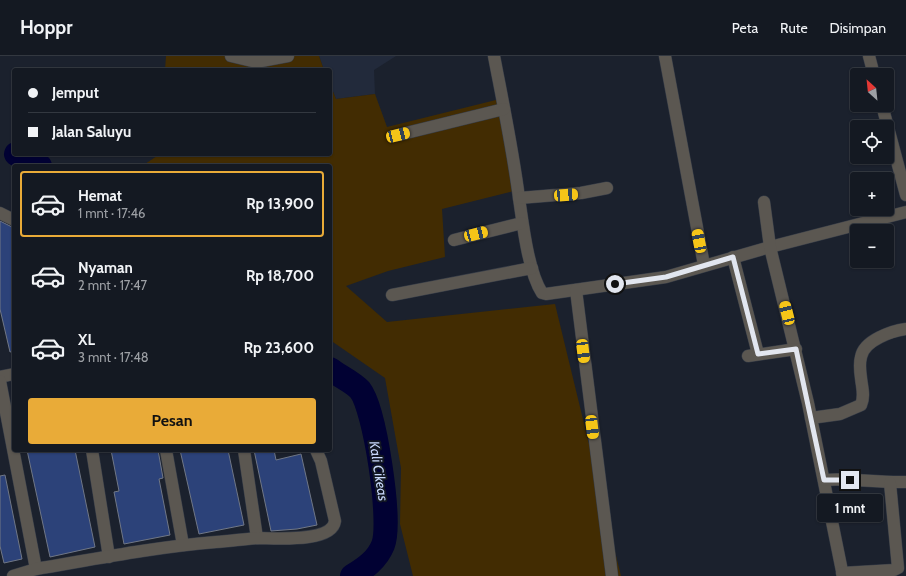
<!DOCTYPE html>
<html lang="id">
<head>
<meta charset="utf-8">
<style>
	:root { --surface:#141922; --page:#1d222a; --text:#f1f3f6; --muted:#9da0a5; --line:#333840; --accent:#e9ab38 }
	body { margin:0; font-family:Cabin,sans-serif; background:var(--page); color:var(--text); height:100vh; display:flex; flex-direction:column; font-size:15px; white-space:nowrap }
	* { box-sizing:border-box; margin:0 }
	p { font-size:13px; color:var(--muted) }
	.icon { flex:none; width:22px; height:22px; fill:none; stroke:currentColor; stroke-width:2; stroke-linecap:round; stroke-linejoin:round }
	.map { position:relative; flex:1; overflow:hidden }
	.details { position:absolute; left:12px; top:108px; width:320px; height:288px; display:flex; flex-direction:column; background:var(--surface); border-radius:4px; box-shadow:0 1px 3px #0004,0 0 0 1px var(--line) }
	.details>* { flex:none }
	.guide { position:absolute; left:12px; top:12px; width:320px; height:88px; border-radius:4px; box-shadow:0 1px 3px #0004,0 0 0 1px var(--line); display:grid; align-content:center; height:88px; padding:0 16px; background:var(--surface) }
	.needle { width:26px; rotate:333deg }
	.buttons { position:absolute; left:850px; top:12px; display:grid; gap:8px }
	.buttons a { display:grid; place-items:center; width:44px; height:44px; border-radius:4px; background:var(--surface); box-shadow:0 1px 3px #0004,0 0 0 1px var(--line); font-size:20px }
	.end { position:absolute; width:18px; height:18px; margin:-9px; border:5px solid #e2e6ef; background:#111; box-shadow:0 0 0 2px #111 }
	.from { border-radius:50% }
	.bubble { position:absolute; height:28px; border-radius:4px; background:var(--surface); box-shadow:0 1px 3px #0004,0 0 0 1px var(--line); font-size:13px; font-weight:700; line-height:28px; text-align:center }
	.car { position:absolute; width:12px; height:24px; margin:-12px -6px; border-radius:5px; box-shadow:0 0 3px 1px #0007; background:linear-gradient(#f5c518 24%,#345 0 40%,#f5c518 0 76%,#345 0 86%,#f5c518 0) }
	.guide b { display:flex; align-items:center; gap:14px; height:38px; font-size:15px }
	.guide b+b { border-top:1px solid var(--line) }
	.guide i { width:10px; height:10px; background:var(--text) }
	ul { padding:7px 0 0; list-style:none }
	li { display:flex; align-items:center; gap:12px; height:66px; margin:0 8px 6px; padding:0 8px; border:2px solid transparent; border-radius:4px }
	li div { flex:1 }
	li b { display:block; font-size:15px }
	li em { font-style:normal; font-weight:700 }
	li.on { border-color:var(--accent) }
	li>.icon { width:36px; height:36px; stroke-width:1.5 }
	.button { display:flex; gap:8px; margin-top:auto; padding:8px 16px }
	.button a { flex:1; height:46px; border-radius:4px; background:var(--accent); color:#111; font-size:16px; font-weight:700; line-height:46px; text-align:center }
	header { display:flex; align-items:center; gap:24px; box-sizing:border-box; height:56px; padding:0 20px; background:var(--surface); border-bottom:1px solid var(--line) }
	header strong { font-size:19px }
	nav { display:flex; gap:22px; margin-inline-start:auto; font-size:14px }
	.map>svg:first-child { display:block }
	.built { fill:#222a3b }
	.green { fill:#422c02 }
	.lines { fill:none; stroke-linecap:round; stroke-linejoin:round }
	.river { stroke:#010133; stroke-width:24 }
	.building { fill:#2c4279; stroke:#707786 }
	.minor-casing { stroke:#373d48; stroke-width:13 }
	.minor { stroke:#5b5751; stroke-width:12 }
	.route { stroke:#e2e6ef; stroke-width:5 }
	.labels { text-anchor:middle; stroke-width:4; stroke-linejoin:round; paint-order:stroke }
	.water-label { font-size:14px; font-style:italic; fill:#c8d8fb; stroke:#121723 }
</style>
</head>
<body>
<header>
<strong>Hoppr</strong>
<nav><a>Peta</a><a>Rute</a><a>Disimpan</a></nav>
</header>
<div class="map">
<svg width="906" height="520" viewBox="0 0 906 520">
	<rect width="100%" height="100%" fill="#1b212d"/>
	<path class="built" d="M319,0H396L374,14L375,38L336,43L330,28V14H324Z"/>
	<g class="green">
		<path d="M166,0H319L324,14H165Z"/>
		<path d="M330,28L336,43L375,38L387,71L500,43L514,135L442,153L445,201L388,215L346,230L387,266L555,248L621,520H413L400,468L401,412L385,322L330,284V110H142L160,98H330Z"/>
	</g>
	<g class="lines">
		<g class="river">
			<path d="M16,98L40,110"/>
			<path d="M330,313C339,320 353,326 360,334C375,353 392,466 383,489C377,504 365,512 352,520"/>
		</g>
	</g>
	<g class="building">
		<path d="M0,165L14,172V295L10,296L0,253Z"/>
		<path d="M27,394H75L95,491L50,501Z"/>
		<path d="M111,394H158L163,422L159,423L170,479L124,488L114,436L119,435Z"/>
		<path d="M180,394H228L244,469L199,478Z"/>
		<path d="M254,394H274L276,404L301,398L317,469L297,473L271,475Z"/>
		<path d="M5,419L22,503L4,507L0,490V420Z"/>
	</g>
	<g class="lines">
		<g class="minor-casing">
			<g id="minor">
				<path d="M231,0L256,6L288,0"/>
				<path d="M494,0C503,47 513,95 519,142C523,169 528,215 542,237L546,238L666,221L770,191L906,156"/>
				<path d="M665,0L704,209"/>
				<path d="M869,0L874,19"/>
				<path d="M882,49L906,139"/>
				<path d="M398,79L504,53"/>
				<path d="M519,142L581,137L607,132"/>
				<path d="M764,146L770,191L808,347L843,520"/>
				<path d="M0,157L14,164"/>
				<path d="M454,184L522,167"/>
				<path d="M733,201L758,298"/>
				<path d="M576,234L612,520"/>
				<path d="M392,239L532,212"/>
				<path d="M748,300L796,293"/>
				<path d="M0,321L14,318"/>
				<path d="M0,325L36,513"/>
				<path d="M811,362L840,358L861,349C865,340 862,332 861,322C860,315 859,308 861,301C864,284 892,275 906,273"/>
				<path d="M92,394L109,501"/>
				<path d="M166,394L183,489"/>
				<path d="M244,394L257,482"/>
				<path d="M824,424C851,422 879,427 906,426"/>
				<path d="M842,517L894,514L898,512L890,427"/>
				<path d="M13,520L36,513C95,503 155,491 216,486C230,485 244,483 258,482C275,482 332,487 335,465L321,405L316,394"/>
			</g>
		</g>
		<use href="#minor" class="minor"/>
	</g>
	<g class="lines">
		<path class="route" d="M615,228L666,221L733,201L758,298L796,293L824,424H850"/>
	</g>
	<g class="labels">
		<g class="water-label">
			<text transform="translate(379 415) rotate(81)" y="5">Kali Cikeas</text>
		</g>
	</g>
</svg>
<div class="buttons">
<a><svg class="needle" viewBox="-14 -14 28 28"><path d="M0-13l5 13h-10z" fill="#e53935"/><path d="M0 13l5-13h-10z" fill="#9da0a5"/></svg></a>
<a><svg class="icon" aria-label="locate" viewBox="0 0 24 24"><circle cx="12" cy="12" r="6"/><path d="M12 2v4M12 18v4M2 12h4M18 12h4"/></svg></a>
<a>+</a>
<a>−</a>
</div>
<i class="end from" style="left:615px;top:228px"></i>
<i class="end" style="left:850px;top:424px"></i>
<div class="bubble" style="left:817px;top:438px;width:66px">1 mnt</div>
<i class="car" style="left:398px;top:79px;rotate:76deg"></i>
<i class="car" style="left:566px;top:139px;rotate:86deg"></i>
<i class="car" style="left:476px;top:178px;rotate:75deg"></i>
<i class="car" style="left:699px;top:185px;rotate:349deg"></i>
<i class="car" style="left:787px;top:257px;rotate:346deg"></i>
<i class="car" style="left:583px;top:295px;rotate:173deg"></i>
<i class="car" style="left:592px;top:371px;rotate:173deg"></i>
<div class="guide">
<b><i class="from"></i>Jemput</b>
<b><i></i>Jalan Saluyu</b>
</div>
<section class="details">
<ul>
<li class="on"><svg class="icon" aria-label="car" viewBox="0 0 24 24"><path d="M5 17H2v-5l4-1 3-4h7l3 4 3 1v5h-3M9 17h6M6 11h13"/><circle cx="7" cy="17" r="2"/><circle cx="17" cy="17" r="2"/></svg><div><b>Hemat</b><p>1 mnt · 17:46</p></div><em>Rp 13,900</em></li>
<li><svg class="icon" aria-label="car" viewBox="0 0 24 24"><path d="M5 17H2v-5l4-1 3-4h7l3 4 3 1v5h-3M9 17h6M6 11h13"/><circle cx="7" cy="17" r="2"/><circle cx="17" cy="17" r="2"/></svg><div><b>Nyaman</b><p>2 mnt · 17:47</p></div><em>Rp 18,700</em></li>
<li><svg class="icon" aria-label="car" viewBox="0 0 24 24"><path d="M5 17H2v-5l4-1 3-4h7l3 4 3 1v5h-3M9 17h6M6 11h13"/><circle cx="7" cy="17" r="2"/><circle cx="17" cy="17" r="2"/></svg><div><b>XL</b><p>3 mnt · 17:48</p></div><em>Rp 23,600</em></li>
</ul>
<div class="button"><a>Pesan</a></div>
</section>
</div>
</body>
</html>
